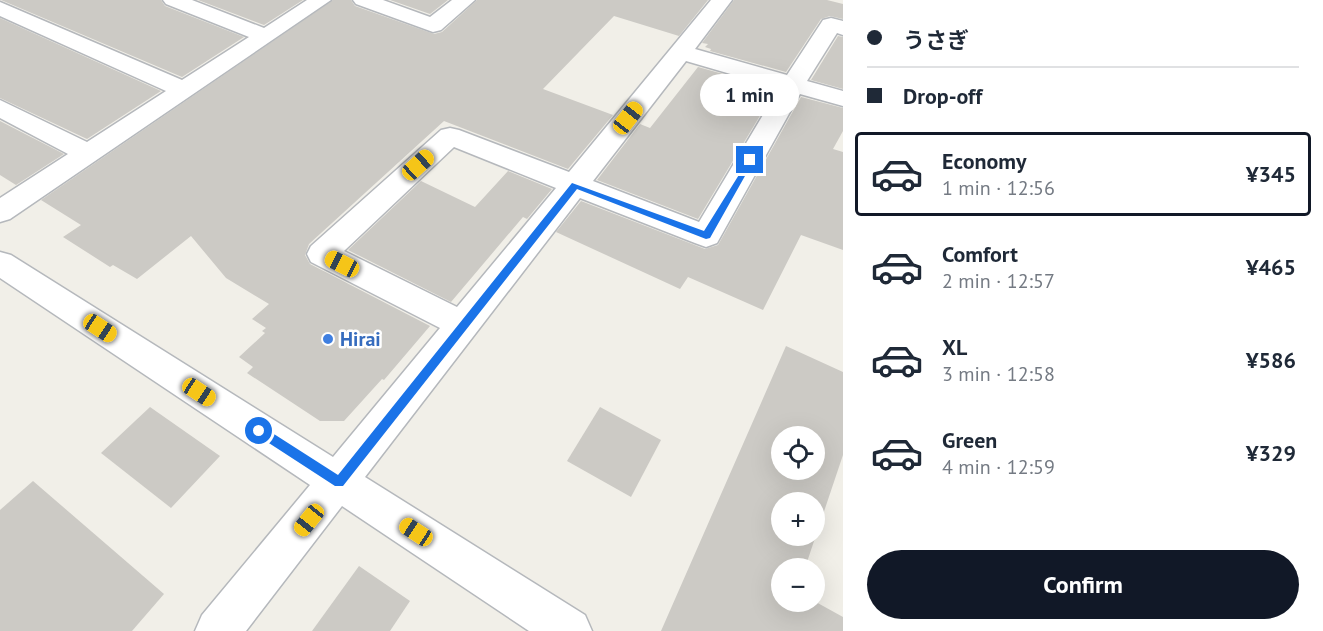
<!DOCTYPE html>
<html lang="en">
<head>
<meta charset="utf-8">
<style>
	:root { --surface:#fff; --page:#f6f6f7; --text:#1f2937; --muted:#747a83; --line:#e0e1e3; --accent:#111827 }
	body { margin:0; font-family:"PT Sans","Noto Sans JP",sans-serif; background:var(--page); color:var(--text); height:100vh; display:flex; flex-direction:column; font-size:22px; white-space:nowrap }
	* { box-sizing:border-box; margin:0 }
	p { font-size:20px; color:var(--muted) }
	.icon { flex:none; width:33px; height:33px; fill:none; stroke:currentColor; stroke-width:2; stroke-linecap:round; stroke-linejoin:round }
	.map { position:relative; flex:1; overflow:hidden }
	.panel { display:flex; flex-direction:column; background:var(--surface); width:480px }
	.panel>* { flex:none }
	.guide { display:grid; align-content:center; height:132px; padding:0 24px; background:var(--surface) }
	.buttons { position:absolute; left:771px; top:426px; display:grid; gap:12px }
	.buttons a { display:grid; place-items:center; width:54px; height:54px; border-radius:50%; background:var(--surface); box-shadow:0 6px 24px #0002; font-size:30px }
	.end { position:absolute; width:27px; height:27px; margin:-14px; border:8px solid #1a73e8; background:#fff; box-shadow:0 0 0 3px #fff }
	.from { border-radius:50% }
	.bubble { position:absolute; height:42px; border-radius:21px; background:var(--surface); box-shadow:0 6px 24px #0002; font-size:20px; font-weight:600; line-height:42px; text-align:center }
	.car { position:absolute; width:18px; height:36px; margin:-18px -9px; border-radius:8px; box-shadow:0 0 4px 2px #0007; background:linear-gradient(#f5c518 24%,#345 0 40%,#f5c518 0 76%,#345 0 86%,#f5c518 0) }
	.guide b { display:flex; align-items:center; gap:21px; height:57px; font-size:22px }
	.guide b+b { border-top:2px solid var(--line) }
	.guide i { width:15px; height:15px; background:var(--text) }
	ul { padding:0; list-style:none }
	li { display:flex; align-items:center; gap:18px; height:84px; margin:0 12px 9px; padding:0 12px; border:3px solid transparent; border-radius:6px }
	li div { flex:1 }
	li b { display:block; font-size:22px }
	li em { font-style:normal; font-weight:600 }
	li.on { border-color:var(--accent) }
	li>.icon { width:54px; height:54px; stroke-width:1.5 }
	.action { display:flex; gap:12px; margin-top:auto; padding:12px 24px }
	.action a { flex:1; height:69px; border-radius:36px; background:var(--accent); color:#fff; font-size:24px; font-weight:600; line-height:69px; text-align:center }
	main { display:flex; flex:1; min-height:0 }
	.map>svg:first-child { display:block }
	.building { fill:#cccac5; fill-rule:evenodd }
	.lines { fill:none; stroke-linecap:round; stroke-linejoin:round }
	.minor-casing { stroke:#b5b8bc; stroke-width:3 }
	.minor { fill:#fff; fill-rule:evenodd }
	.route { fill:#1a73e8 }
	.shop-dot { fill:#3f7fe0; stroke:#fff; stroke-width:2 }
	.labels { text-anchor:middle; stroke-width:5; stroke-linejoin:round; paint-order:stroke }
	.shop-label { font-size:20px; font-weight:bold; fill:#366cbe; stroke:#fff; text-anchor:start }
</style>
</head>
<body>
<main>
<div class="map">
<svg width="843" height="631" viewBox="0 0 843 631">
	<rect width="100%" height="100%" fill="#f1efe8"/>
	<g class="building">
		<path d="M1,0H161L165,6L244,37L182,77Z"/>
		<path d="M198,0H303L264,25Z"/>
		<path d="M333,0H351L355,6L434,34L442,32L477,0H708L679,36L614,16L543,89L613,115L568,169L444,121L309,244L305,255L310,264L430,326L384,380L382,379L344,421H320L247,373L253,367L239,357L265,333L262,331L266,328L252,319L269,304L226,278L191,236L137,279L113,265L110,267L63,237L81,225L41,200Z"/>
		<path d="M390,0H448L430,14Z"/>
		<path d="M734,0H827L843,4V19L830,16L821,19L786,72L710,51L711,49L705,47L708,44L702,43Z"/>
		<path d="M0,18L161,91L87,139L0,98Z"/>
		<path d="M838,36L843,37V89L811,80Z"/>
		<path d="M698,67L776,89L698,219L597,180L640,124L650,128Z"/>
		<path d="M801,97L843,108V131L833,149L843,152V250L801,235L763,310L688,277L680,289L556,232L581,201L705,249L718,245Z"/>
		<path d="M0,121L64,154L16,185L0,175Z"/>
		<path d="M508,171L552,189L527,219L523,217L451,302L348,250L421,181L475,207Z"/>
		<path d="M786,346L843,372V455L805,568H782V602L814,601L843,617V631H661ZM782,436H814V470H782ZM782,502H814V536H782Z"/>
		<path d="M150,407L220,456L171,508L101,453Z"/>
		<path d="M600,407L661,440L631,497L567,461Z"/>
		<path d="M33,481L164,594L132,631H0V510Z"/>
		<path d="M359,566L410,601L390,631H312Z"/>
	</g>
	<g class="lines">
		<g class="minor-casing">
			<g id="minor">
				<path d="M163,0H192L264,28L307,0H331L10,219L0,222V198L68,154L0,118V100L87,142L166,91L0,16V2L182,80L249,37L166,4Z"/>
				<path d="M353,0H383L430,17L452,0H475L441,30L433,32L356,4Z"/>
				<path d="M711,0H732L695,49L787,75L823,20L831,18L843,21V35L837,33L807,81L843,91V106L800,94L717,243L706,247L695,243L580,198L365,477L585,615L592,631H529L342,506L246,631H195L202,615L310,485L0,278V252L11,255L333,457L440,328L311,262L307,254L311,246L441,130L450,128L459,130L569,172ZM686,61L779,88L699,222L593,181ZM454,147L556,188L457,307L344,251Z"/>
			</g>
		</g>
		<use href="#minor" class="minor"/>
	</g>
	<path class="route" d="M750,157L754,160L710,238L706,239L577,189L343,486H335L255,434V427H263L338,475L572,183L704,231Z"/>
	<circle class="shop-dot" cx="328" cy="339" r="6"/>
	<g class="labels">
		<g class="shop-label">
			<text x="340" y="346">Hirai</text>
		</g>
	</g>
</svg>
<div class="buttons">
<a><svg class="icon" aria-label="locate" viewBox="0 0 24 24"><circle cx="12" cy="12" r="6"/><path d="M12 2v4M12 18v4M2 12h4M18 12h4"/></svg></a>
<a>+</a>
<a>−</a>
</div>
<i class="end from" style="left:259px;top:431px"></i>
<i class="end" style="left:750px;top:160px"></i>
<div class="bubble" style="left:700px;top:74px;width:99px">1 min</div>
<i class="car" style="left:628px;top:118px;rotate:38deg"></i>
<i class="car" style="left:418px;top:165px;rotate:48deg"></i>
<i class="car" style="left:342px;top:264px;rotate:297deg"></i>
<i class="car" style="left:100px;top:328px;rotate:123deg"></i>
<i class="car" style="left:199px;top:392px;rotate:123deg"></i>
<i class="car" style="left:309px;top:520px;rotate:219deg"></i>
<i class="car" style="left:416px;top:532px;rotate:303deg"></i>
</div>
<section class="panel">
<div class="guide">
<b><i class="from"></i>うさぎ</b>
<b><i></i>Drop-off</b>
</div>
<ul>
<li class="on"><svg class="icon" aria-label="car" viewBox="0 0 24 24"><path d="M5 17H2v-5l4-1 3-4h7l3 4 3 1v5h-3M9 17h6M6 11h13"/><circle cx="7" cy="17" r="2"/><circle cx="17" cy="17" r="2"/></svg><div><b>Economy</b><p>1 min · 12:56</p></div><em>¥345</em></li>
<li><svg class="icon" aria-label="car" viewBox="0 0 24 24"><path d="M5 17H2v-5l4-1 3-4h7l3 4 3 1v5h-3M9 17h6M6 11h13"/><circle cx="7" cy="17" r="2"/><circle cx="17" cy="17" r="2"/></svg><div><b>Comfort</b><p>2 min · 12:57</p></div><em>¥465</em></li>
<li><svg class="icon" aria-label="car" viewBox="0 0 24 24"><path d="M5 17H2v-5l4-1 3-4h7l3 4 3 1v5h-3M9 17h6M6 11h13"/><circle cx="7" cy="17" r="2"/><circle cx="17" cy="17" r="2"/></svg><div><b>XL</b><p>3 min · 12:58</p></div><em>¥586</em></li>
<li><svg class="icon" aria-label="car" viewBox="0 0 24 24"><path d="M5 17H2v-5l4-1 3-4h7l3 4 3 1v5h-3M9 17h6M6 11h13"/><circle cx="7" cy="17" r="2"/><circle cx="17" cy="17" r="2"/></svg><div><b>Green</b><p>4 min · 12:59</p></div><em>¥329</em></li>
</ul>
<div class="action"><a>Confirm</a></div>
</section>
</main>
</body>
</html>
